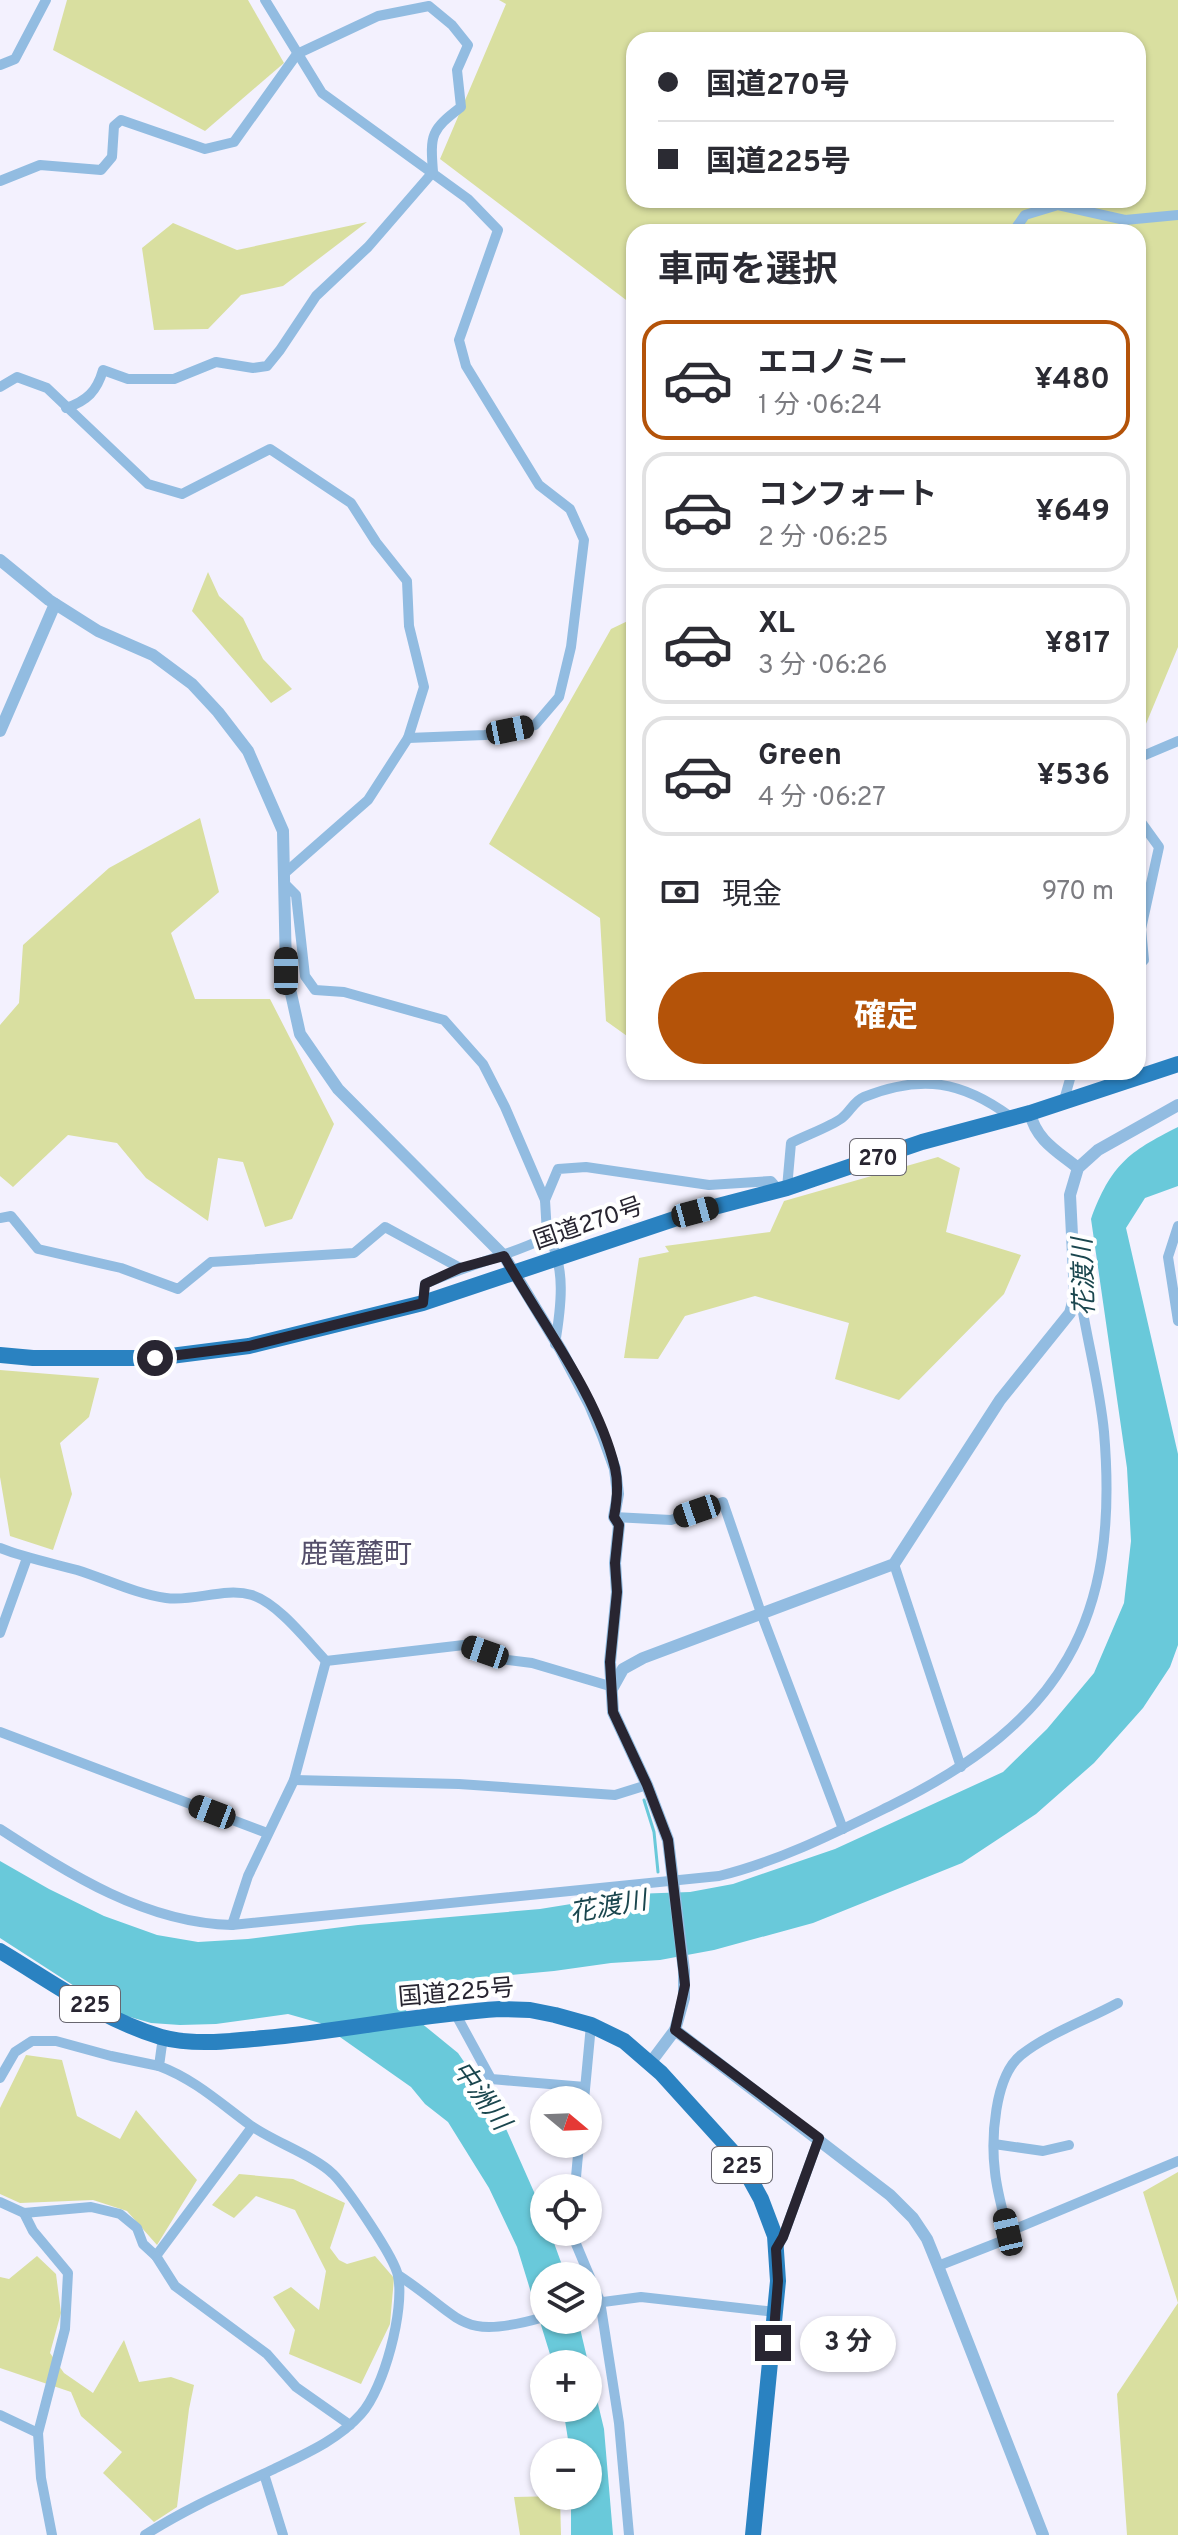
<!DOCTYPE html>
<html lang="ja">
<head>
<meta charset="utf-8">
<style>
	:root { --surface:#fff; --page:#f2f2f3; --text:#2b2b33; --muted:#7c7c81; --line:#e1e1e2; --accent:#b45309 }
	body { margin:0; font-family:Overpass,"Noto Sans JP",sans-serif; background:var(--page); color:var(--text); height:100vh; display:flex; flex-direction:column; font-size:30px; white-space:nowrap }
	* { box-sizing:border-box; margin:0 }
	p { font-size:26px; color:var(--muted) }
	.icon { flex:none; width:44px; height:44px; fill:none; stroke:currentColor; stroke-width:2; stroke-linecap:round; stroke-linejoin:round }
	.map { position:relative; flex:1; overflow:hidden }
	.sheet { position:absolute; left:626px; top:224px; width:520px; height:856px; display:flex; flex-direction:column; background:var(--surface); border-radius:24px; box-shadow:0 2px 6px #0004 }
	.sheet>* { flex:none }
	.hud { position:absolute; left:626px; top:32px; width:520px; height:176px; border-radius:24px; box-shadow:0 2px 6px #0004; display:grid; align-content:center; height:176px; padding:0 32px; background:var(--surface) }
	.needle { width:52px; rotate:109deg }
	.controls { position:absolute; left:530px; top:2086px; display:grid; gap:16px }
	.controls a { display:grid; place-items:center; width:72px; height:72px; border-radius:50%; background:var(--surface); box-shadow:0 2px 6px #0004; font-size:40px }
	.end { position:absolute; width:36px; height:36px; margin:-18px; border:10px solid #282531; background:#fff; box-shadow:0 0 0 4px #fff }
	.from { border-radius:50% }
	.bubble { position:absolute; height:56px; border-radius:28px; background:var(--surface); box-shadow:0 2px 6px #0004; font-size:26px; font-weight:700; line-height:56px; text-align:center }
	.car { position:absolute; width:24px; height:48px; margin:-24px -12px; border-radius:10px; box-shadow:0 0 6px 2px #0007; background:linear-gradient(#222 24%,#8ab4d8 0 40%,#222 0 76%,#8ab4d8 0 86%,#222 0) }
	.hud b { display:flex; align-items:center; gap:28px; height:76px; font-size:30px }
	.hud b+b { border-top:2px solid var(--line) }
	.hud i { width:20px; height:20px; background:var(--text) }
	ul { padding:0; list-style:none }
	li { display:flex; align-items:center; gap:24px; height:120px; margin:0 16px 12px; padding:0 16px; border:4px solid var(--line); border-radius:24px }
	li div { flex:1 }
	li b { display:block; font-size:30px }
	li em { font-style:normal; font-weight:700 }
	li.active { border-color:var(--accent) }
	li>.icon { width:72px; height:72px; stroke-width:1.5 }
	h2 { padding:0 32px; font-size:36px; line-height:96px }
	.pay { display:flex; align-items:center; gap:20px; height:88px; padding:0 32px; font-size:30px }
	.pay p { margin-inline-start:auto }
	.button { display:flex; gap:16px; margin-top:auto; padding:16px 32px }
	.button a { flex:1; height:92px; border-radius:48px; background:var(--accent); color:#fff; font-size:32px; font-weight:700; line-height:92px; text-align:center }
	.map>svg:first-child { display:block }
	.green { fill:#d9dfa0; fill-rule:evenodd }
	.water { fill:#69c9da }
	.lines { fill:none; stroke-linecap:round; stroke-linejoin:round }
	.stream { stroke:#69c9da; stroke-width:3 }
	.minor { stroke:#92bce1; stroke-width:10 }
	.tertiary { stroke:#92bce1; stroke-width:12 }
	.trunk { stroke:#2a82c1; stroke-width:16 }
	.route { stroke:#282531; stroke-width:10 }
	.labels { text-anchor:middle; stroke-width:8; stroke-linejoin:round; paint-order:stroke }
	.shield { fill:#fff; stroke:#68666f; stroke-width:2 }
	.shield-label { font-size:22px; font-weight:bold; fill:#282531 }
	.street-label { font-size:24px; fill:#282531; stroke:#fff }
	.water-label { font-size:26px; font-style:italic; fill:#1a464e; stroke:#fff }
	.quarter-label { font-size:28px; fill:#544e6a; stroke:#fff }
</style>
</head>
<body>
<div class="map">
<svg width="1178" height="2535" viewBox="0 0 1178 2535">
	<rect width="100%" height="100%" fill="#f3f1fe"/>
	<g class="green">
		<path d="M67,0H248L284,63L205,131L53,50Z"/>
		<path d="M499,0H1178V647L1138,743V232H634V306L440,159L506,4ZM634,40H1138V200H634Z"/>
		<path d="M367,222L283,286L241,295L208,329L154,330L142,248L173,223L237,250Z"/>
		<path d="M208,572L219,596L243,618L263,659L292,689L271,703L192,611Z"/>
		<path d="M634,618V1041L606,1021L600,918L489,844L611,629Z"/>
		<path d="M200,818L219,892L171,933L195,999H270L334,1124L292,1219L265,1227L243,1162L218,1158L208,1221L146,1178L117,1143L68,1135L13,1187L0,1176V1025L19,1003L23,945L109,868Z"/>
		<path d="M938,1157L960,1168L946,1232L1021,1255L1004,1294L899,1400L835,1379L849,1323L755,1296L685,1316L658,1359L624,1358L639,1258L669,1252L665,1246L770,1232L784,1201Z"/>
		<path d="M0,1370L99,1378L89,1417L60,1443L72,1494L53,1550L10,1536L0,1477Z"/>
		<path d="M26,2055L62,2060L77,2116L120,2139L136,2110L197,2180L157,2245L127,2211L93,2200L20,2203L0,2194V2108Z"/>
		<path d="M1178,2172V2535H1127L1117,2394L1178,2303L1143,2192Z"/>
		<path d="M239,2174L293,2179L345,2203L330,2248L339,2260L347,2264L375,2256L394,2278L390,2324L361,2384L289,2354L295,2330L273,2297L291,2287L319,2310L326,2271L295,2210L256,2196L234,2218L212,2205Z"/>
		<path d="M37,2256L56,2274L61,2313L50,2353L64,2373L93,2393L124,2340L139,2382L171,2377L194,2385L189,2409L177,2507L154,2522L103,2473L122,2452L81,2416L71,2392L0,2368V2277L9,2279Z"/>
		<path d="M560,2496L561,2535H520L514,2497Z"/>
	</g>
	<path class="water" d="M1178,1127V1186L1145,1198L1126,1228L1178,1454V1645L1170,1667L1143,1708L1094,1763L1036,1814L962,1863L813,1923L714,1950L660,1960L611,1963L554,1971L415,1984L402,1994L404,2009L458,2053L499,2113L542,2210L544,2232H550L566,2276H544V2320H578L604,2429L613,2535H571V2496H588V2452H570L563,2408H588V2364H553L517,2247L489,2188L448,2122L425,2104L411,2087L320,2023L288,2014L216,2024L180,2025L151,2023L116,2013L0,1938V1861L49,1889L104,1916L157,1935L198,1942L248,1939L358,1925L540,1909L633,1894L690,1892L733,1884L835,1849L1003,1772L1047,1729L1094,1673L1124,1603L1131,1541L1127,1468L1091,1219C1111,1165 1128,1152 1178,1127Z"/>
	<g class="lines">
		<path class="stream" d="M644,1800L654,1832L658,1872"/>
		<g class="minor">
			<path d="M265,0L322,93L468,199L498,230L459,340L466,366L539,485L570,509L584,540L571,647L559,697L535,725L485,735L408,738"/>
			<path d="M0,65L15,59L46,0"/>
			<path d="M0,181L40,165L101,170L112,157L114,126L121,120L205,149L234,142L297,54L378,16L429,6L452,25L468,45L457,70L461,107C431,130 430,134 433,172L368,247L316,296L280,350L267,366L253,368L216,362L174,379H128L103,370C97,391 87,401 66,408"/>
			<path d="M1013,232L1025,215L1058,205L1125,220L1178,215"/>
			<path d="M0,387L17,377L47,388L148,484L182,494L270,449L351,503L376,542L407,581L409,626L424,687L408,738L368,800L286,872"/>
			<path d="M1138,758L1178,741"/>
			<path d="M1138,818L1159,847L1141,929L1144,960L1138,966"/>
			<path d="M286,885L296,895L305,976L315,990L344,992L444,1020L483,1064L505,1107L545,1200L547,1234L543,1239C505,1257 464,1266 425,1284L423,1303"/>
			<path d="M1064,1100L1072,1072"/>
			<path d="M787,1188L791,1143C804,1136 830,1127 842,1118C850,1112 854,1101 864,1097C922,1074 962,1081 1011,1117"/>
			<path d="M545,1200L558,1169L586,1167L709,1185L771,1181L779,1190"/>
			<path d="M0,1218L11,1216L38,1249L121,1268L178,1289L211,1262L354,1253L385,1227L460,1268"/>
			<path d="M1178,1226L1168,1257L1178,1321"/>
			<path d="M547,1234C567,1266 561,1308 555,1344"/>
			<path d="M614,1517L671,1520L723,1502L761,1613L843,1829"/>
			<path d="M0,1548C25,1558 51,1563 77,1570C106,1579 136,1594 166,1598C194,1602 224,1587 252,1595C279,1604 307,1641 326,1661L464,1645L500,1659L532,1663L613,1687"/>
			<path d="M894,1564L961,1767"/>
			<path d="M0,1633L27,1558"/>
			<path d="M0,1732L267,1833"/>
			<path d="M294,1780L459,1784L615,1795L647,1785"/>
			<path d="M0,1829C71,1875 146,1923 232,1925L248,1876L294,1780L326,1661"/>
			<path d="M232,1925L719,1876C780,1861 837,1832 892,1805C1062,1721 1120,1621 1104,1432C1100,1390 1089,1348 1082,1307L1075,1295"/>
			<path d="M455,2013L491,2079L585,2087"/>
			<path d="M0,2078L15,2052L32,2041H56L111,2056L159,2066"/>
			<path d="M584,2100L591,2025"/>
			<path d="M994,2144L1043,2151L1069,2145"/>
			<path d="M575,2188L579,2144"/>
			<path d="M0,2202L24,2213L91,2207L120,2214L137,2228L143,2244L156,2256L252,2127"/>
			<path d="M24,2213L33,2231L68,2273L65,2329L38,2433L41,2478L52,2535"/>
			<path d="M571,2232L600,2301L619,2423L629,2535"/>
			<path d="M1008,2232C1003,2212 997,2192 995,2172C991,2140 994,2077 1021,2055C1049,2033 1087,2020 1118,2003"/>
			<path d="M777,2248L783,2237L819,2138"/>
			<path d="M156,2256L175,2286L267,2354L296,2387L350,2425"/>
			<path d="M938,2266L1002,2241L1008,2232L1178,2161"/>
			<path d="M398,2275C464,2318 458,2342 544,2317"/>
			<path d="M588,2304L641,2297L776,2312"/>
			<path d="M0,2415L38,2433"/>
			<path d="M264,2474L283,2535"/>
			<path d="M145,2535C185,2509 231,2489 274,2469C305,2454 338,2440 361,2414C384,2389 405,2309 398,2276C395,2258 347,2188 333,2174C313,2155 274,2142 250,2125C220,2103 194,2079 159,2066L163,2037"/>
		</g>
		<g class="tertiary">
			<path d="M0,560L49,600L98,631L153,655L192,684L218,712L248,751L283,831L286,971L300,1034L338,1089L504,1256L561,1350L590,1405L603,1436L615,1469L618,1494L614,1517L619,1525L615,1563L617,1592L610,1662L613,1712L647,1785L668,1840L684,1971V1998L675,2030L651,2062"/>
			<path d="M0,731L55,604"/>
			<path d="M1030,1113C1036,1140 1057,1151 1078,1168"/>
			<path d="M613,1687L623,1669L643,1658L894,1564L1000,1400L1070,1313L1075,1295L1070,1195L1078,1168L1098,1150L1178,1105"/>
			<path d="M675,2030L890,2195L913,2218L927,2239L938,2266L1043,2535"/>
		</g>
		<g class="trunk">
			<path d="M0,1355L33,1358H155L249,1346L423,1303L695,1212L787,1188L922,1142L1030,1113L1178,1064"/>
			<path d="M0,1951C52,1982 103,2020 161,2037C194,2046 231,2041 264,2038C343,2031 421,2014 500,2009L530,2010L555,2015L591,2025L624,2041L661,2073L739,2159L761,2199L775,2236L778,2281L753,2535"/>
		</g>
	</g>
	<g class="lines">
		<path class="route" d="M155,1358L249,1346L423,1303L425,1284L460,1268L504,1256C541,1323 597,1393 615,1468C619,1485 617,1501 614,1517L619,1525L615,1563L617,1592L610,1662L613,1712L647,1785L668,1840L685,1985L675,2030L819,2138L783,2237L776,2249L778,2281L773,2343"/>
	</g>
	<g class="labels">
		<g class="shield">
			<rect x="850" y="1139" width="56" height="36" rx="6"/>
			<rect x="60" y="1986" width="60" height="36" rx="6"/>
			<rect x="712" y="2147" width="60" height="36" rx="6"/>
		</g>
		<g class="shield-label">
			<text x="878" y="1165">270</text>
			<text x="90" y="2012">225</text>
			<text x="742" y="2173">225</text>
		</g>
		<g class="street-label">
			<text transform="translate(588 1223) rotate(-19)" y="8">国道270号</text>
			<text transform="translate(456 1992) rotate(-5)" y="8">国道225号</text>
		</g>
		<g class="water-label">
			<text transform="translate(1083 1277) rotate(-92)" y="9">花渡川</text>
			<text transform="translate(608 1906) rotate(-10)" y="9">花渡川</text>
			<text transform="translate(482 2095) rotate(54)" y="9">中洲川</text>
		</g>
		<g class="quarter-label">
			<text x="356" y="1563">鹿篭麓町</text>
		</g>
	</g>
</svg>
<div class="controls">
<a><svg class="needle" viewBox="-14 -14 28 28"><path d="M0-13l5 13h-10z" fill="#e53935"/><path d="M0 13l5-13h-10z" fill="#7c7c81"/></svg></a>
<a><svg class="icon" aria-label="locate" viewBox="0 0 24 24"><circle cx="12" cy="12" r="6"/><path d="M12 2v4M12 18v4M2 12h4M18 12h4"/></svg></a>
<a><svg class="icon" aria-label="layers" viewBox="0 0 24 24"><path d="M12 4l9 5-9 5-9-5zM3 14l9 5 9-5"/></svg></a>
<a>+</a>
<a>−</a>
</div>
<i class="end from" style="left:155px;top:1358px"></i>
<i class="end" style="left:773px;top:2343px"></i>
<div class="bubble" style="left:800px;top:2316px;width:96px">3 分</div>
<i class="car" style="left:510px;top:730px;rotate:79deg"></i>
<i class="car" style="left:286px;top:971px;rotate:0deg"></i>
<i class="car" style="left:695px;top:1212px;rotate:75deg"></i>
<i class="car" style="left:697px;top:1511px;rotate:251deg"></i>
<i class="car" style="left:485px;top:1652px;rotate:289deg"></i>
<i class="car" style="left:212px;top:1812px;rotate:291deg"></i>
<i class="car" style="left:1008px;top:2232px;rotate:347deg"></i>
<div class="hud">
<b><i class="from"></i>国道270号</b>
<b><i></i>国道225号</b>
</div>
<section class="sheet">
<h2>車両を選択</h2>
<ul>
<li class="active"><svg class="icon" aria-label="car" viewBox="0 0 24 24"><path d="M5 17H2v-5l4-1 3-4h7l3 4 3 1v5h-3M9 17h6M6 11h13"/><circle cx="7" cy="17" r="2"/><circle cx="17" cy="17" r="2"/></svg><div><b>エコノミー</b><p>1 分 · 06:24</p></div><em>¥480</em></li>
<li><svg class="icon" aria-label="car" viewBox="0 0 24 24"><path d="M5 17H2v-5l4-1 3-4h7l3 4 3 1v5h-3M9 17h6M6 11h13"/><circle cx="7" cy="17" r="2"/><circle cx="17" cy="17" r="2"/></svg><div><b>コンフォート</b><p>2 分 · 06:25</p></div><em>¥649</em></li>
<li><svg class="icon" aria-label="car" viewBox="0 0 24 24"><path d="M5 17H2v-5l4-1 3-4h7l3 4 3 1v5h-3M9 17h6M6 11h13"/><circle cx="7" cy="17" r="2"/><circle cx="17" cy="17" r="2"/></svg><div><b>XL</b><p>3 分 · 06:26</p></div><em>¥817</em></li>
<li><svg class="icon" aria-label="car" viewBox="0 0 24 24"><path d="M5 17H2v-5l4-1 3-4h7l3 4 3 1v5h-3M9 17h6M6 11h13"/><circle cx="7" cy="17" r="2"/><circle cx="17" cy="17" r="2"/></svg><div><b>Green</b><p>4 分 · 06:27</p></div><em>¥536</em></li>
</ul>
<div class="pay"><svg class="icon" aria-label="cash" viewBox="0 0 24 24"><path d="M3 7h18v10H3z"/><circle cx="12" cy="12" r="2"/></svg>現金<p>970 m</p></div>
<div class="button"><a>確定</a></div>
</section>
</div>
</body>
</html>
